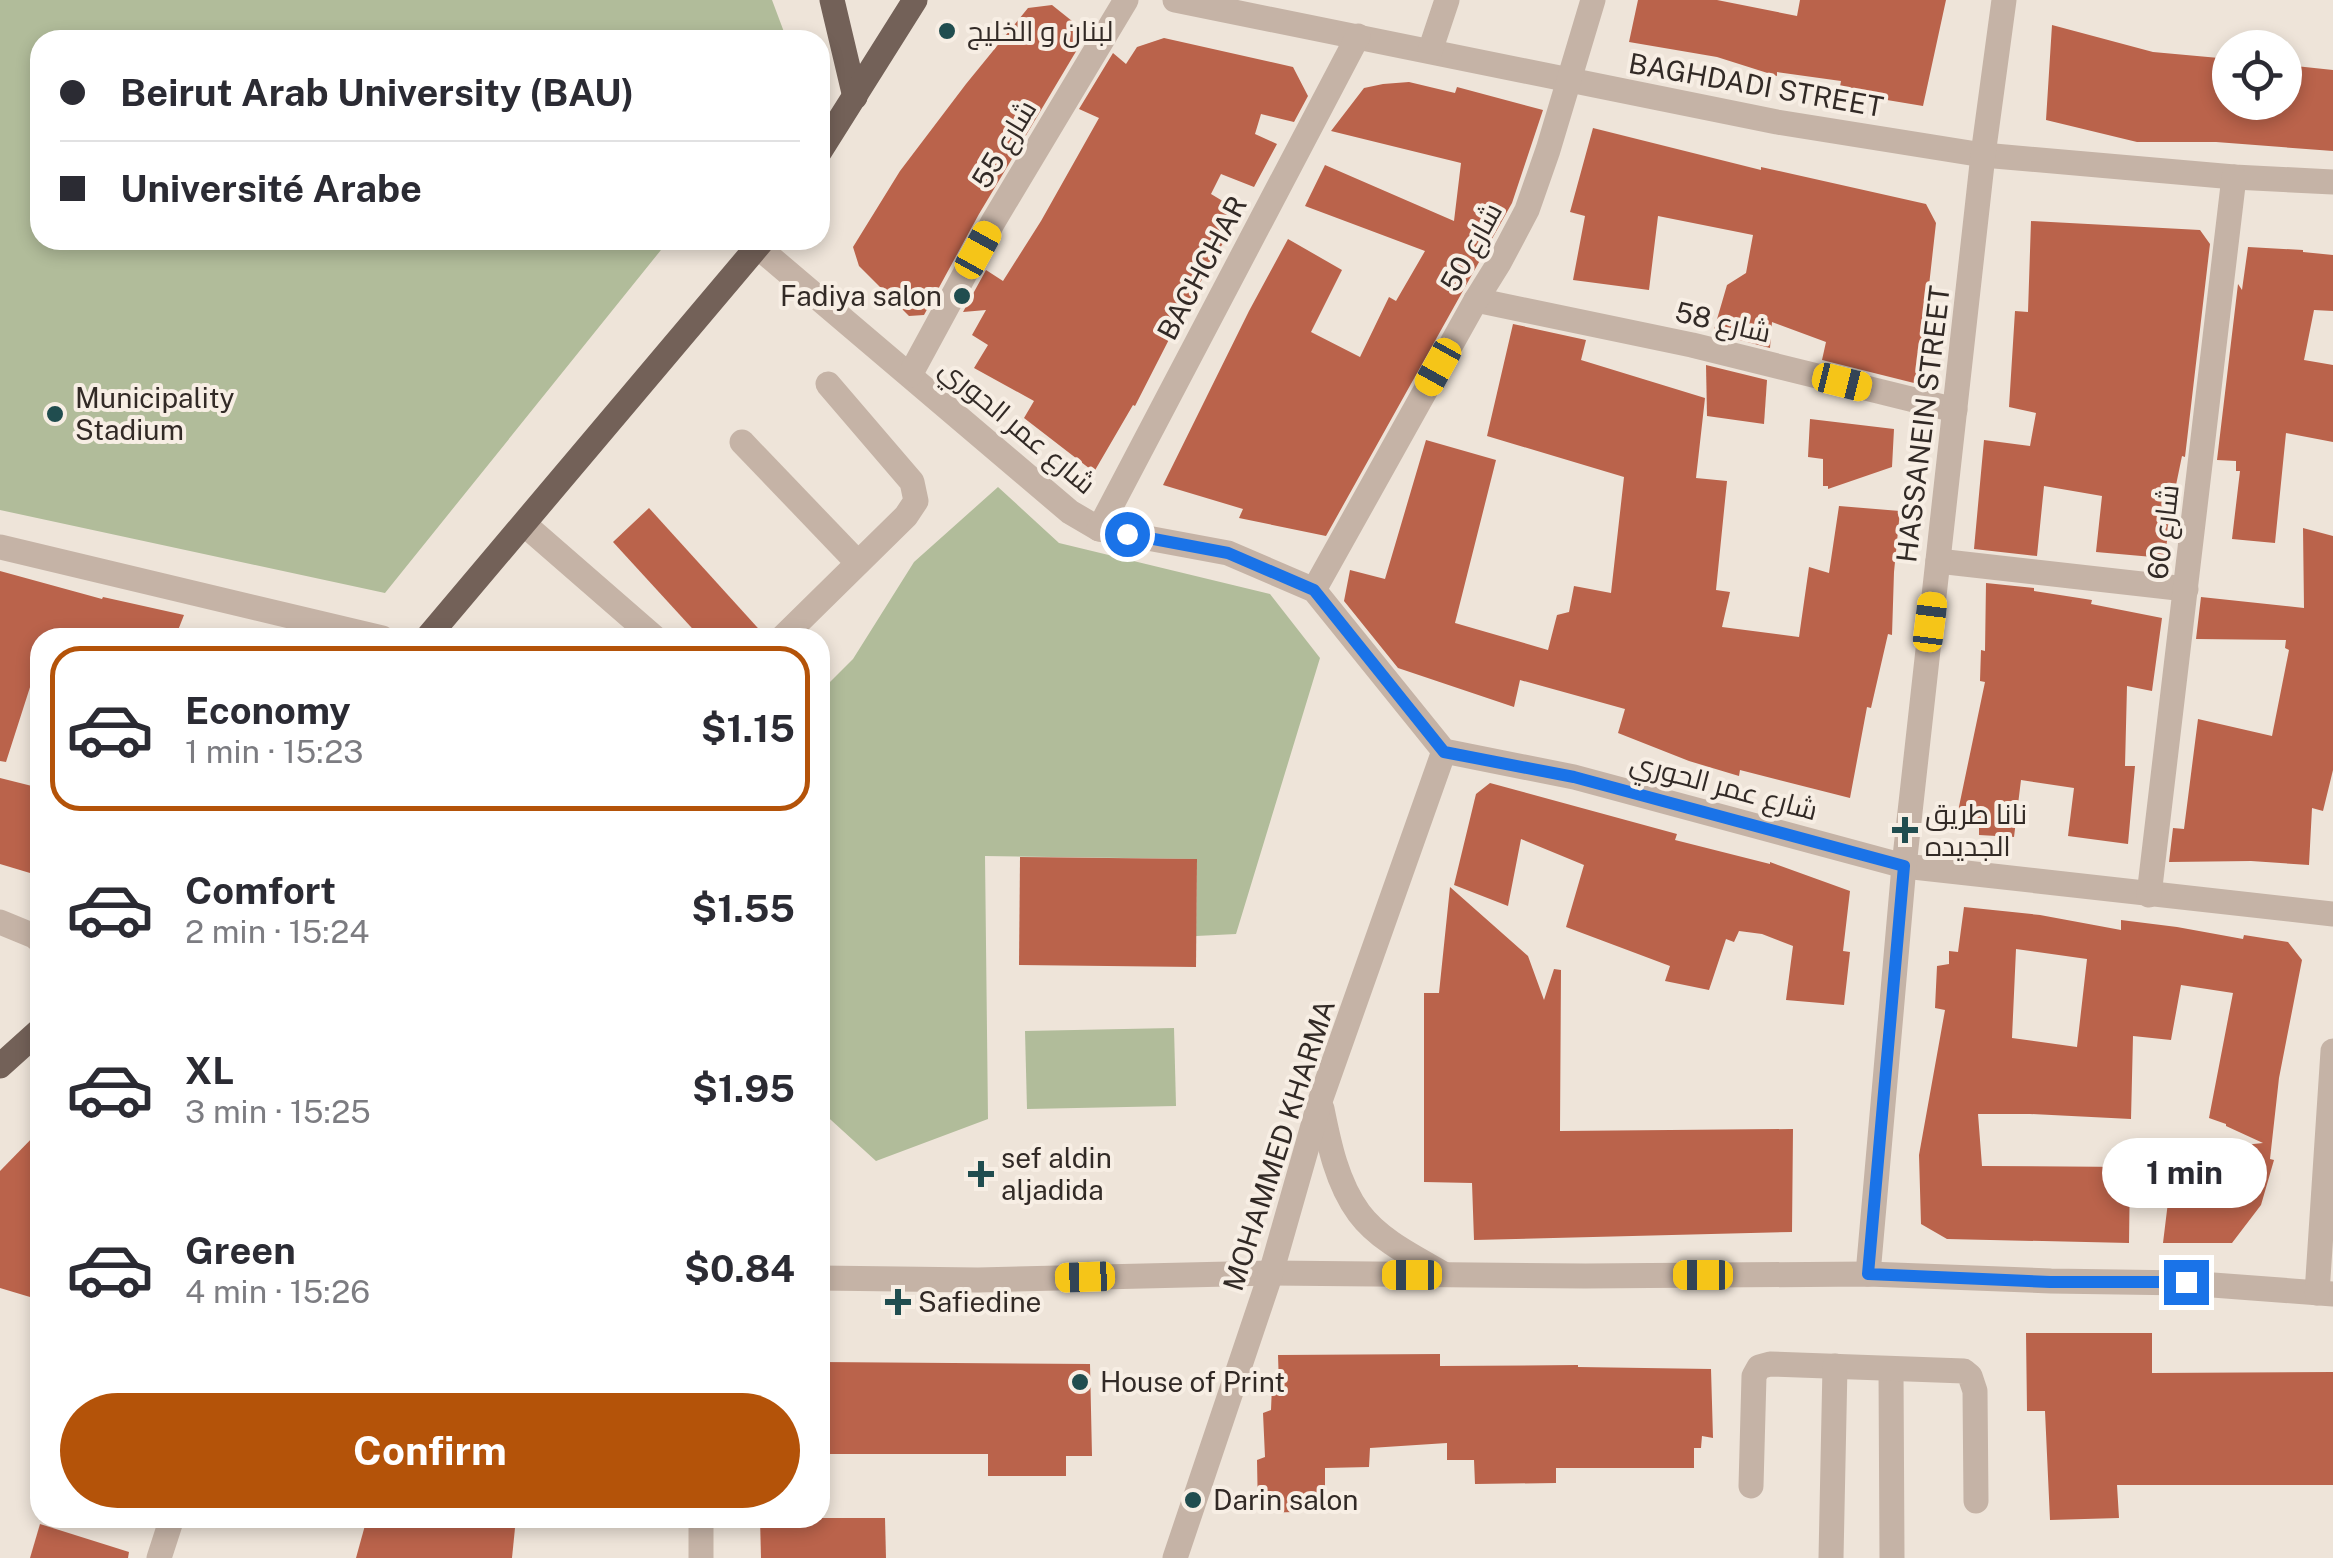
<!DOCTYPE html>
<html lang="en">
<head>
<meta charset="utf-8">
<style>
	:root { --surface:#fff; --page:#f2f2f3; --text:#2b2b33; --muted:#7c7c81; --line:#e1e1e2; --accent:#b45309 }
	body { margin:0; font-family:"Public Sans",Cairo,sans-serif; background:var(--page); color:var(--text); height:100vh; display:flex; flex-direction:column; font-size:38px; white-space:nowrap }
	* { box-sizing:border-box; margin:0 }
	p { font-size:32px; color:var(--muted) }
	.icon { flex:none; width:55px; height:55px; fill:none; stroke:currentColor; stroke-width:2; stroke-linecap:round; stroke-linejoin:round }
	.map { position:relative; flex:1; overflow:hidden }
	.sheet { position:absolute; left:30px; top:628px; width:800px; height:900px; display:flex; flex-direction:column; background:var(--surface); border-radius:30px; box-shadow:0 5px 15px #0003 }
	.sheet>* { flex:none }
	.banner { position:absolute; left:30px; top:30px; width:800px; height:220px; border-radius:30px; box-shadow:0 5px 15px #0003; display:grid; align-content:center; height:220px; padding:0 30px; background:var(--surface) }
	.fabs { position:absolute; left:2212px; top:30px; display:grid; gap:20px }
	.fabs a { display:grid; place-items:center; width:90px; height:90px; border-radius:50%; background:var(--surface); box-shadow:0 5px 15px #0003; font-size:50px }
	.end { position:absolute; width:45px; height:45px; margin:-22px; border:12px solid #1a73e8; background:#fff; box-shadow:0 0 0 5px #fff }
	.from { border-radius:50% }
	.bubble { position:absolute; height:70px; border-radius:35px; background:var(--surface); box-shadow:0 5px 15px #0003; font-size:32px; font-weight:700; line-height:70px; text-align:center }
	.car { position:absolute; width:30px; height:60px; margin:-30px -15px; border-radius:12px; box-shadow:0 0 8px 2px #0007; background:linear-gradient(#f5c518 24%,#345 0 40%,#f5c518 0 76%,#345 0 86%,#f5c518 0) }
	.banner b { display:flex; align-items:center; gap:35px; height:95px; font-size:38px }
	.banner b+b { border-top:2px solid var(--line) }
	.banner i { width:25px; height:25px; background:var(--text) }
	ul { padding:18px 0 0; list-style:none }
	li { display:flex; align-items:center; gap:30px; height:165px; margin:0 20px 15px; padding:0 10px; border:5px solid transparent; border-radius:30px }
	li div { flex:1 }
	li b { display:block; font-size:38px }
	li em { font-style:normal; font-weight:700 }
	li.on { border-color:var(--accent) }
	li>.icon { width:90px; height:90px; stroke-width:1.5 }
	.cta { display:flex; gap:20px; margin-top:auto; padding:20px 30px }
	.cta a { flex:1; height:115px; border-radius:60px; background:var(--accent); color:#fff; font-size:40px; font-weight:700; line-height:115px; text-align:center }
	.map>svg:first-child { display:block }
	.green { fill:#b1bc9a }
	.building { fill:#ba634b; fill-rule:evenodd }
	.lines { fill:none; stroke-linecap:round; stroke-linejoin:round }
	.minor { stroke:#c5b3a6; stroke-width:25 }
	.major { stroke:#736158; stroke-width:25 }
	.route { stroke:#1a73e8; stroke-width:12 }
	.poi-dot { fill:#204d4f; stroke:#f7eee4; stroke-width:4 }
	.labels { text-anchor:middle; stroke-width:8; stroke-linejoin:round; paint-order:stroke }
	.poi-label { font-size:28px; fill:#322a26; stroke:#f7eee4; text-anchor:start }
	.street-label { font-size:28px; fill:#322a26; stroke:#f7eee4 }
</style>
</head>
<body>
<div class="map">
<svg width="2333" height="1558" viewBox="0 0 2333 1558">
	<rect width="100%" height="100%" fill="#eee4d9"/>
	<g class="green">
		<path d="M0,0H772L787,40H40V240H669L385,593L0,510Z"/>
		<path d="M998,487L1059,543L1270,594L1320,658L1236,934L1196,936L1197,859L985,856L988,1119L876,1161L820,1110V692L853,659L914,562Z"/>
		<path d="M1174,1028L1176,1106L1027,1109L1025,1031Z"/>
	</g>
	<g class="building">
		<path d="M1638,0H1717L1797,16L1800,0H1946L1923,106L1839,92L1841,81L1777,72V76L1717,57L1629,42Z"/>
		<path d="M1052,5L1087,33L979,214L924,315L909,316L859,266L853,247L900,171L966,84L1028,8Z"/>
		<path d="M2052,25L2153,52L2230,59V102H2285V65L2333,70V151L2216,142H2137L2046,120Z"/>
		<path d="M1164,38L1293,67L1308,96L1294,122L1261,114L1255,134L1277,144L1254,187L1221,174L1211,194L1241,212L1182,314L1135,406L1133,405L1094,472L1024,418L1034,401L974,368L988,345L972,335L986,310L963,312L986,270L1003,281L1041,221L1099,118L1079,109L1113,53L1126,64L1137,47Z"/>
		<path d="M1409,82L1455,93L1457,87L1543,110L1512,203L1326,536L1239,518L1243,509L1163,485L1249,311L1288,239L1342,270L1311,332L1360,357L1389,297L1396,301L1425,251L1305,206L1325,165L1454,221L1461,163L1331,131L1364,88L1383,84Z"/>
		<path d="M1593,128L1761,170V167L1926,204L1936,223L1918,384L1822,360L1826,342L1772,322L1770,348L1713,333L1727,285L1746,273L1753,235L1658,216L1649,290L1573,280L1585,216L1570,212Z"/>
		<path d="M2031,221L2200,230L2210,244L2185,457L2182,456L2169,519H2171L2164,558L2096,552L2102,496L2044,486L2037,556L1974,549L1984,440L2030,446L2036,413L2009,407L2015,311L2028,312Z"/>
		<path d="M2248,247L2303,250V252L2333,255V311L2314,310L2304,360L2333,365V442L2286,433L2275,543L2232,539L2240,471H2236V461L2217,460L2238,284L2242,290Z"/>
		<path d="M1513,324L1586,340L1581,360L1705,398L1696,478L1727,481L1716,590L1730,592L1722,627L1799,637L1809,567L1829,573L1839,506L1900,511L1894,572L1892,635L1888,634L1871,708L1867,707L1850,798L1740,770L1739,776L1689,761L1618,733L1625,709L1520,680L1514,707L1398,668L1344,601L1350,570L1385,579L1426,440L1496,460L1455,623L1548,650L1557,615L1569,612L1574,586L1611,593L1624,477L1487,436Z"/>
		<path d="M1706,365L1767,380L1764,424L1707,416Z"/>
		<path d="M1810,419L1894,429L1892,467L1828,489V486H1823V459L1808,457Z"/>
		<path d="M649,508L766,637V638H701L613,542Z"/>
		<path d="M2303,528L2333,536V770L2323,811L2312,808L2309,865L2251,861L2169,862L2173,828L2184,829L2198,719L2272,736L2289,650L2285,648L2286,640L2196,639L2201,597L2304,608Z"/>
		<path d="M0,571L102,599L103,597L184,615L175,638H40V656L6,762L0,761Z"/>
		<path d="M1986,583L2034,588V591L2092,600L2091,604L2162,618L2152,691L2127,686L2125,766H2135L2128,844L2068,836L2074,788L2021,780L2014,837L1979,835V826L1956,821L1985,682L1980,681L1981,650L1985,651Z"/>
		<path d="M0,778L40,788V876L0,864Z"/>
		<path d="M1490,783L1677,834L1675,840L1770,864V862L1850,891L1843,951L1850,952L1844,1005L1786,1000L1793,946L1762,934L1739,931L1734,942L1726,939L1709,990L1665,981L1670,966L1566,927L1584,865L1521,839L1508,906L1454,885L1476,794Z"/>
		<path d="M1020,857L1197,859L1196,967L1019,965Z"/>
		<path d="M1450,887L1528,956L1544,1000L1554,969L1561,970L1560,1131L1793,1129L1792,1232L1474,1240L1472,1183L1424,1182V993H1439Z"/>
		<path d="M1964,907L2040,915L2121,930V920L2177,927L2243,939L2244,935L2288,942L2302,960L2279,1078L2270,1159L2274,1160L2261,1205L2232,1243H2163L2168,1202L2192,1206L2200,1168H2224L2225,1147L2263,1143L2226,1126V1124L2209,1118L2233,993L2181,985L2171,1040L2133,1036L2131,1119L2030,1114H1978L1982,1166L2130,1167L2129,1243L1947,1239L1921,1224L1919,1155L1945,1010L1935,1008L1937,966L1949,964V951L1958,952ZM2016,949L2087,959L2077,1047L2012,1038Z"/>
		<path d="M40,1130V1300L0,1288V1171Z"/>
		<path d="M2026,1333H2152V1373L2333,1372V1485H2117L2119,1518L2050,1520L2045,1411H2027Z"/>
		<path d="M1440,1354V1366L1578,1365V1367L1711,1369L1713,1438L1702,1436L1701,1448H1694V1468H1556V1483L1475,1484L1474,1460H1447V1443L1370,1448L1369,1467L1325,1468V1511L1258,1513L1257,1460L1265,1457L1263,1413L1271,1410L1272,1385L1279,1386L1278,1355Z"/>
		<path d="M820,1362L1090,1364L1092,1456H1066V1476H988V1454H820Z"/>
		<path d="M367,1518H516L512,1558H356Z"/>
		<path d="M760,1518H885L886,1558H761Z"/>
		<path d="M40,1524L129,1552L128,1558H30Z"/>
	</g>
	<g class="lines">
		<g class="minor">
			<path d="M1175,0L1777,122L1983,155L2234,177L2333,182"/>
			<path d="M1430,51L1447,0"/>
			<path d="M758,247L1070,512L1099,529L1228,553L1314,590L1444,751L1574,777L1904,866L2333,914"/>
			<path d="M1476,300L1692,345L1955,410"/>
			<path d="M910,375L993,222L1126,0"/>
			<path d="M742,442L858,563"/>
			<path d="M524,524L655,638"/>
			<path d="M1099,529L1358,36"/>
			<path d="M0,547L382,638"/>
			<path d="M1938,561L2186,589"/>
			<path d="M1314,590L1476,300L1499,263L1527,210L1548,150L1593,0"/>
			<path d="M782,638L906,516L916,501L912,482L828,384"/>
			<path d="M2149,895L2234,177"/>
			<path d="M0,922L34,936L40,941"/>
			<path d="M1322,1109C1329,1144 1337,1183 1359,1213C1379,1240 1414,1257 1442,1273"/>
			<path d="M1868,1274L1904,866L1983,155L2004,0"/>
			<path d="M820,1278L978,1280L1271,1273L1585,1276L1868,1274L2051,1281L2186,1283L2333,1294"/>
			<path d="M2317,1293L2333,1051"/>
			<path d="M1891,1369L1892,1558"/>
			<path d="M1751,1486L1754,1376L1759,1367L1770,1364L1964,1371L1970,1376L1975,1391L1976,1501"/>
			<path d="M701,1518V1558"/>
			<path d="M159,1558L172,1518"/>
			<path d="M1175,1558L1271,1273L1320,1101L1444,751"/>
			<path d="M1831,1558L1835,1366"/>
		</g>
		<g class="major">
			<path d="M832,0L855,97"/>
			<path d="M820,151L915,0"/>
			<path d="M427,638L763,240"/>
			<path d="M0,1066L40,1030"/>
		</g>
	</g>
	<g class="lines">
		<path class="route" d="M1127,534L1228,553L1314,590L1444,752L1574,777L1904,866L1868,1274L2050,1282H2186"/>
	</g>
	<g class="poi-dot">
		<circle cx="947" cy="31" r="10"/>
		<circle cx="962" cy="296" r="10"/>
		<circle cx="55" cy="414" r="10"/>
		<path d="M1900 815h10v10h10v10h-10v10h-10v-10h-10v-10h10z"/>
		<path d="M976 1159h10v10h10v10h-10v10h-10v-10h-10v-10h10z"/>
		<path d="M893 1287h10v10h10v10h-10v10h-10v-10h-10v-10h10z"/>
		<circle cx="1080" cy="1382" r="10"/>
		<circle cx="1193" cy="1500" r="10"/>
	</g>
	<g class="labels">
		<g class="poi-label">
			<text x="967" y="41">لبنان و الخليج</text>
			<text x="942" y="306" text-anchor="end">Fadiya salon</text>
			<text x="75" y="408">Municipality<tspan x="75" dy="32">Stadium</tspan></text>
			<text x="1925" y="824">نانا طريق<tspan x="1925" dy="32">الجديده</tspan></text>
			<text x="1001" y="1168">sef aldin<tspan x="1001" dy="32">aljadida</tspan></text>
			<text x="918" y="1312">Safiedine</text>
			<text x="1100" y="1392">House of Print</text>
			<text x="1213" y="1510">Darin salon</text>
		</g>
		<g class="street-label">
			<text transform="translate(1756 85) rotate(10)" y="10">BAGHDADI STREET</text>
			<text transform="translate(1004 144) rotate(-59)" y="10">شارع 55</text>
			<text transform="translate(1471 247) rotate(-61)" y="10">شارع 50</text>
			<text transform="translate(1202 268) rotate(-62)" y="10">BACHCHAR</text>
			<text transform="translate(1723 322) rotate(13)" y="10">شارع 58</text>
			<text transform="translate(1923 424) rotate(-83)" y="10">HASSANEIN STREET</text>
			<text transform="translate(1018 426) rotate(40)" y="10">شارع عمر الحوري</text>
			<text transform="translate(2163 532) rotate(-83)" y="10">شارع 60</text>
			<text transform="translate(1724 786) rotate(15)" y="10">شارع عمر الحوري</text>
			<text transform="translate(1279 1145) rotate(-72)" y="10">MOHAMMED KHARMA</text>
		</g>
	</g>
</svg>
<div class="fabs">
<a><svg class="icon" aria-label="locate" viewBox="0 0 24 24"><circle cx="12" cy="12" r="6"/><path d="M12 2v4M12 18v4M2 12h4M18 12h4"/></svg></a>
</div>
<i class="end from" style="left:1127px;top:534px"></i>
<i class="end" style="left:2186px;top:1282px"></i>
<div class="bubble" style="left:2102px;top:1138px;width:165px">1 min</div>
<i class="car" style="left:978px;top:250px;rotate:29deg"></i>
<i class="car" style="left:1438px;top:367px;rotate:209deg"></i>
<i class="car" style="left:1842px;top:382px;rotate:104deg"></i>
<i class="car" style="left:1930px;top:622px;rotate:7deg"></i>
<i class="car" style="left:1412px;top:1275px;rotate:270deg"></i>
<i class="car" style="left:1703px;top:1275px;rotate:270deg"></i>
<i class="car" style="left:1085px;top:1277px;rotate:268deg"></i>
<div class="banner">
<b><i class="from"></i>Beirut Arab University (BAU)</b>
<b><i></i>Université Arabe</b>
</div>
<section class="sheet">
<ul>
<li class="on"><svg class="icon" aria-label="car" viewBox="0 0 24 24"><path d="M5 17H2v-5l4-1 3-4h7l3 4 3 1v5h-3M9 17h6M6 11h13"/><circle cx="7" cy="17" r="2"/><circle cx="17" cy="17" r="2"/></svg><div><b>Economy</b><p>1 min · 15:23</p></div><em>$1.15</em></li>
<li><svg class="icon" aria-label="car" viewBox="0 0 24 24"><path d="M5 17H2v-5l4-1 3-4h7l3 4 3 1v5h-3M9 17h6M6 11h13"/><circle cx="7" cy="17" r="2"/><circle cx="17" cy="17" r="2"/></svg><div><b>Comfort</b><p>2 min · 15:24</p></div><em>$1.55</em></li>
<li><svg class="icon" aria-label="car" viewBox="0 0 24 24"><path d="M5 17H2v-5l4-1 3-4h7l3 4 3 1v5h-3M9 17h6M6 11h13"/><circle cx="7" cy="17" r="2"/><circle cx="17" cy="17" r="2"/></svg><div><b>XL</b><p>3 min · 15:25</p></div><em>$1.95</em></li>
<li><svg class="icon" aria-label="car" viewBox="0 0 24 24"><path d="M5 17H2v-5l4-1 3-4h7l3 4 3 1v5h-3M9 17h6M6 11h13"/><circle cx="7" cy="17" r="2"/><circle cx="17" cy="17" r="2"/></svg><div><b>Green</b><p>4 min · 15:26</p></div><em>$0.84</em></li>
</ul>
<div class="cta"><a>Confirm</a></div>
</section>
</div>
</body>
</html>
